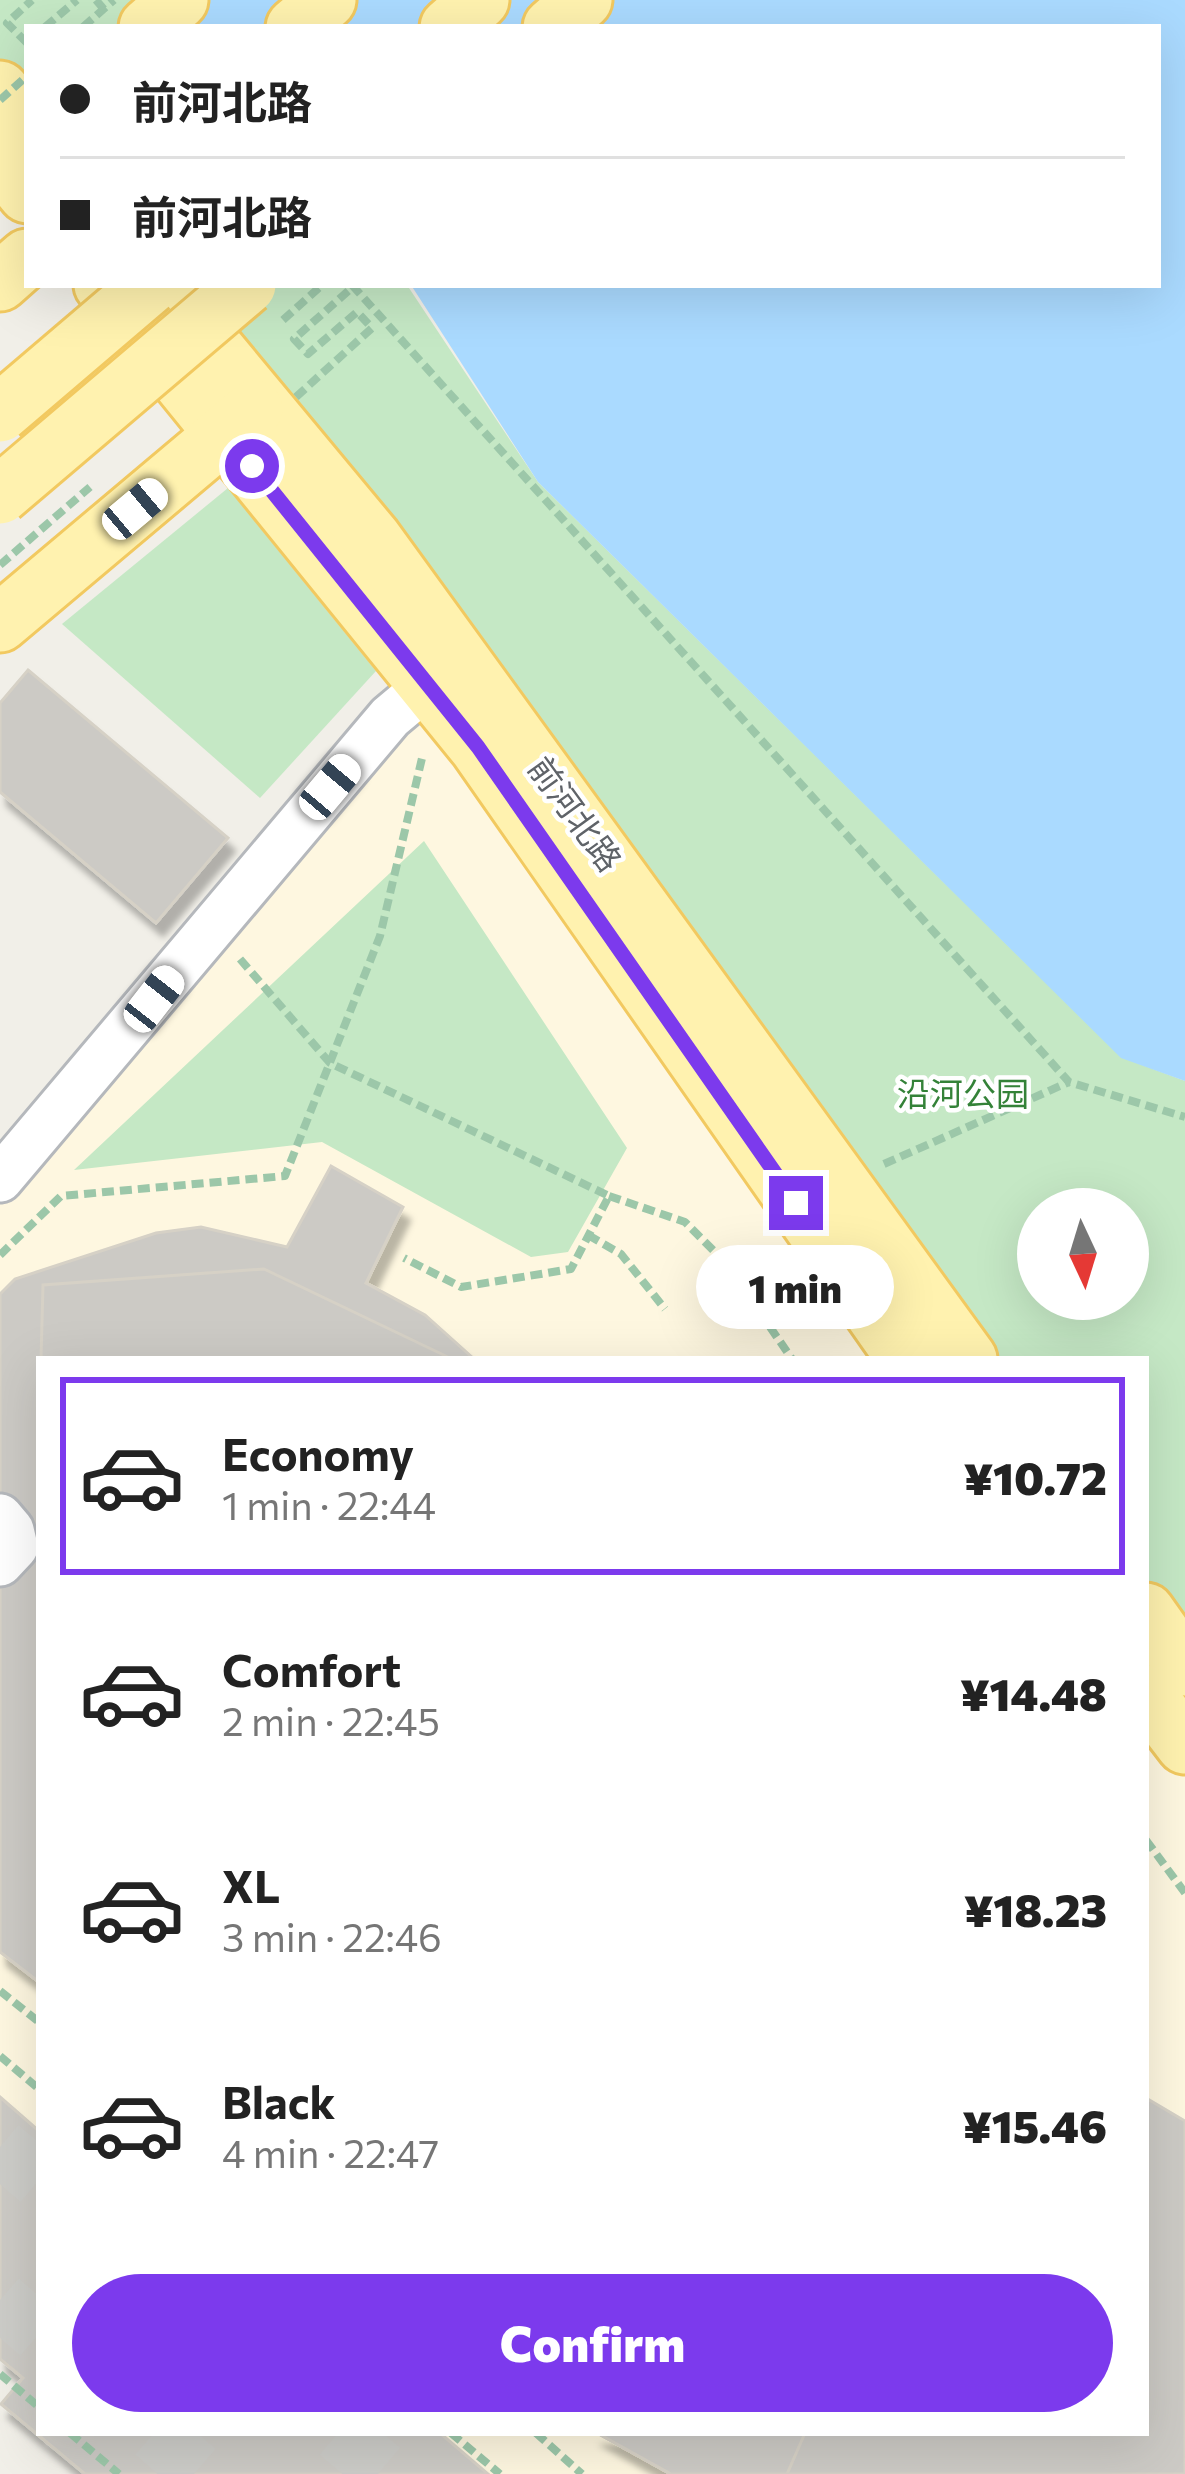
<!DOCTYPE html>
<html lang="en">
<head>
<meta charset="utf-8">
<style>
	:root { --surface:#fff; --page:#f6f6f6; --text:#222; --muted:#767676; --line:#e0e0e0; --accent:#7c3aed }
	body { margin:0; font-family:Commissioner,"Noto Sans SC",sans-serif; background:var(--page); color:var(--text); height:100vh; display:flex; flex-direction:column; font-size:45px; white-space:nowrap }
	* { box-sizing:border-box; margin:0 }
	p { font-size:39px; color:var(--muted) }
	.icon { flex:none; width:66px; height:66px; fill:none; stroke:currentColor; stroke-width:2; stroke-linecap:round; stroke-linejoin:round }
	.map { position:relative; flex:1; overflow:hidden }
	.drawer { position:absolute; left:36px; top:1356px; width:1113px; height:1080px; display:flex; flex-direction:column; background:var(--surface); border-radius:0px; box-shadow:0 12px 48px #0002 }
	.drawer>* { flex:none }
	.banner { position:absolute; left:24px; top:24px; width:1137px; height:264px; border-radius:0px; box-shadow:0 12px 48px #0002; display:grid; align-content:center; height:264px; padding:0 36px; background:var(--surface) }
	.needle { width:78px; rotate:176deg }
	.controls { position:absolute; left:1017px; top:1188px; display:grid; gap:24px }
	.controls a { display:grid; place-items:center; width:132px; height:132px; border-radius:50%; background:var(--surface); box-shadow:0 12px 48px #0002; font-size:60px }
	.end { position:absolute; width:54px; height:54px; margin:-27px; border:15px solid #7c3aed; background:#fff; box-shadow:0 0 0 6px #fff }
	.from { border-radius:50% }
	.bubble { position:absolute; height:84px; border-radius:42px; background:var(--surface); box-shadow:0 12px 48px #0002; font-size:39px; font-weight:800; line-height:84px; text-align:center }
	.car { position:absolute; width:36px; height:72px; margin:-36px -18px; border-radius:15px; box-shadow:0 0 9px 3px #0007; background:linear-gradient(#fff 24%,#345 0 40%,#fff 0 76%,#345 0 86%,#fff 0) }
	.banner b { display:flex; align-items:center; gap:42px; height:114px; font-size:45px }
	.banner b+b { border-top:3px solid var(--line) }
	.banner i { width:30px; height:30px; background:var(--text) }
	ul { padding:21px 0 0; list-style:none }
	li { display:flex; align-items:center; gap:36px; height:198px; margin:0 24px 18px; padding:0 12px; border:6px solid transparent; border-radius:0px }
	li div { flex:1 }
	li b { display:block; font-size:45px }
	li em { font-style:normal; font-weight:800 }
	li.current { border-color:var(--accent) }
	li>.icon { width:108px; height:108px; stroke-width:1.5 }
	.cta { display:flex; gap:24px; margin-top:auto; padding:24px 36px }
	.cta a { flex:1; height:138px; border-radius:72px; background:var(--accent); color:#fff; font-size:48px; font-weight:800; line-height:138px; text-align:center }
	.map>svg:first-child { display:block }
	.commercial { fill:#fef7e0 }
	.green { fill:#c5e8c5; fill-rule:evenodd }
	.water { fill:#aadaff }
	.building { fill:#cccac5; stroke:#d6d1c6; stroke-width:3; filter:url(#shadow) }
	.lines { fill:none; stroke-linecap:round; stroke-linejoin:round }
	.major-tunnel { stroke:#ccccc8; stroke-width:57; stroke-dasharray:57 28; stroke-linecap:butt }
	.minor-casing { stroke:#b5b8bc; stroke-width:51 }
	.major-casing { stroke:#f2c960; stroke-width:63 }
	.path { stroke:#9cc7a9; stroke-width:8; stroke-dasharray:12 6; stroke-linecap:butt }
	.minor { stroke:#fff; stroke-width:45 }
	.major { stroke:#fff2af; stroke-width:57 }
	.major-bridge-casing { stroke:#f2c960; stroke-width:63; stroke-linecap:butt }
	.path-bridge { stroke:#9cc7a9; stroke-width:8; stroke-dasharray:12 6; stroke-linecap:butt }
	.major-bridge { stroke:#fff2af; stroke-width:57 }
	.route { stroke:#7c3aed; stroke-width:15 }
	.labels { text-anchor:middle; stroke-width:9; stroke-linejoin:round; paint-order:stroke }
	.street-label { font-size:33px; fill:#5f6368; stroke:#fff }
	.park-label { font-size:33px; fill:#348238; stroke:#fff }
</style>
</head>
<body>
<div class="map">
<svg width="1185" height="2474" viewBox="0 0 1185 2474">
	<defs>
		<filter id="shadow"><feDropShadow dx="7" dy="13" stdDeviation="3" flood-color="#0004"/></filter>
	</defs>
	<rect width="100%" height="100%" fill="#f1efe8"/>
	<g class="commercial">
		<path d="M427,686L909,1359H39V2179L0,2146V1180Z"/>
		<path d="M1146,1686L1185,1740V2474H388L339,2433H1146Z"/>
	</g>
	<g class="green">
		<path d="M0,0H153L178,27H27V183L0,155Z"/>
		<path d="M126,285H407L538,482L1121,1057L1185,1081V1637L1146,1583V1359H985ZM1038,1209H1128V1299H1038Z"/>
		<path d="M228,488L376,671L260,798L62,624Z"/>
		<path d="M424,841L627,1148L568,1252L531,1257L322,1142L74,1170Z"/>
	</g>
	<path class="water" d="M157,0H1185V1081L1121,1058L538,482L411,285H1158V27H182Z"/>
	<g class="building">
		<path d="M28,670L228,838L156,923L0,792V703Z"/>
		<path d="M331,1166L403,1207L366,1283L425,1315L474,1359H39V1982L0,1952V1294L15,1279L156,1233L201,1227L287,1247Z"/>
		<path d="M264,1269L452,1359H41L43,1285Z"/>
		<path d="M0,2097L39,2131V2433H440L488,2474H85L1,2404L23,2378L0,2359Z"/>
		<path d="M1146,2098L1185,2121V2474H671L597,2433H1146Z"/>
		<path d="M597,2433H805L787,2474H671Z"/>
	</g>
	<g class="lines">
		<g class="major-tunnel">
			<path d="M0,2147L39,2180"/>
			<path d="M0,2300L39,2334"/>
			<path d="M154,2433L201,2474"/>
			<path d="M338,2433L387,2474"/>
		</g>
		<g class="minor-casing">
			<g id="minor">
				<path d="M0,1179L390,717L427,686"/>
				<path d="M0,1517L11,1530L15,1547L0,1563"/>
			</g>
		</g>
		<g class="major-casing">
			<g id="major">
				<path d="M148,27L179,0"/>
				<path d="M295,27L327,0"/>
				<path d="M449,27L480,0"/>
				<path d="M552,27L583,0"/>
				<path d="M0,90L27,123"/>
				<path d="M0,161L27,194"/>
				<path d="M0,282L27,258"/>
				<path d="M103,285L478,747L906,1359"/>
				<path d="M162,285L373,539L968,1359"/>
				<path d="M0,623L254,409"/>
				<path d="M1146,1612L1185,1667"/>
				<path d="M1146,1694L1185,1745"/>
			</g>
		</g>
		<g class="path">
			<path d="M96,0L107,13"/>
			<path d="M45,27L77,0"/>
			<path d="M27,43L7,23L32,0"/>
			<path d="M352,285L1069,1082L1185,1117"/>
			<path d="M240,959L330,1063L609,1196L571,1269L461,1287L404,1258"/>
			<path d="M884,1164L1069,1082"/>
			<path d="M609,1196L685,1222L726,1263L792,1359"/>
			<path d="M588,1235L621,1254L665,1309"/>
			<path d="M0,1255L61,1196L285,1176L380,936L423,754"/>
			<path d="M1146,1840L1185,1893"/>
			<path d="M0,1991L39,2022"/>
			<path d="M0,2056L39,2089"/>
			<path d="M0,2374L39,2407"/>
			<path d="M70,2433L119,2474"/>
			<path d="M451,2433L500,2474"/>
			<path d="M536,2433L582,2474"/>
		</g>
		<use href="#minor" class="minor"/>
		<use href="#major" class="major"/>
		<g class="major-bridge-casing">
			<g id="major-bridge">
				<path d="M0,413L150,285"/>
				<path d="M0,495L247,285"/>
			</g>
		</g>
		<g class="path-bridge">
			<path d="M83,27L114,0"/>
			<path d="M0,100L27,76"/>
			<path d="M283,320L322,285"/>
			<path d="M296,397L372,328L357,312L308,354L294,339L355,285"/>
			<path d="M0,565L90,487"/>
		</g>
		<use href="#major-bridge" class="major-bridge"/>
	</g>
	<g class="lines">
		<path class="route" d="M252,466L478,747L796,1203"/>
	</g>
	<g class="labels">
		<g class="street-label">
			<text transform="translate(575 814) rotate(54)" y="12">前河北路</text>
		</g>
		<g class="park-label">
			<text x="963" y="1106">沿河公园</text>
		</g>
	</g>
</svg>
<div class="controls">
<a><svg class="needle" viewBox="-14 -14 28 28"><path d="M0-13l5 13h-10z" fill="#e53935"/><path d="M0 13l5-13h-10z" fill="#767676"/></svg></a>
</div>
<i class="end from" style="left:252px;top:466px"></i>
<i class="end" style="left:796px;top:1203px"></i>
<div class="bubble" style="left:696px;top:1245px;width:198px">1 min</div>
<i class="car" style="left:135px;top:509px;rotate:50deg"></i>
<i class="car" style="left:330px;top:787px;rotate:40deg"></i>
<i class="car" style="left:154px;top:999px;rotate:38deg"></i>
<div class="banner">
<b><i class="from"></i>前河北路</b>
<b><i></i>前河北路</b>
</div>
<section class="drawer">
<ul>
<li class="current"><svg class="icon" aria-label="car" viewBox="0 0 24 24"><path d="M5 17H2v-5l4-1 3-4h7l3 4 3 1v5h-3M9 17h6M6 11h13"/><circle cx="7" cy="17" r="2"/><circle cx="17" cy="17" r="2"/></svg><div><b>Economy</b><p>1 min · 22:44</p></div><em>¥10.72</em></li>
<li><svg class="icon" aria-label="car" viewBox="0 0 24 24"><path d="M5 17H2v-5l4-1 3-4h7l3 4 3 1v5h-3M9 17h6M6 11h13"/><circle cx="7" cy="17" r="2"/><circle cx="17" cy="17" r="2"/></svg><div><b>Comfort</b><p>2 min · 22:45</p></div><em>¥14.48</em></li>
<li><svg class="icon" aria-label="car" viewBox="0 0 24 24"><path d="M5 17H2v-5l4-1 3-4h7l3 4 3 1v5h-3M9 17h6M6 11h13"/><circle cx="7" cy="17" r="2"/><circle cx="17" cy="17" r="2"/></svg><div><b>XL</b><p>3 min · 22:46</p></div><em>¥18.23</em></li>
<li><svg class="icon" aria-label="car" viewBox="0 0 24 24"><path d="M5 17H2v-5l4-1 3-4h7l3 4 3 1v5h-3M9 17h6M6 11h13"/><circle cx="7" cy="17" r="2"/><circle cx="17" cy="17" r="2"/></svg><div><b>Black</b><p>4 min · 22:47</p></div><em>¥15.46</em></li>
</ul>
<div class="cta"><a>Confirm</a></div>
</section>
</div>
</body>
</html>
